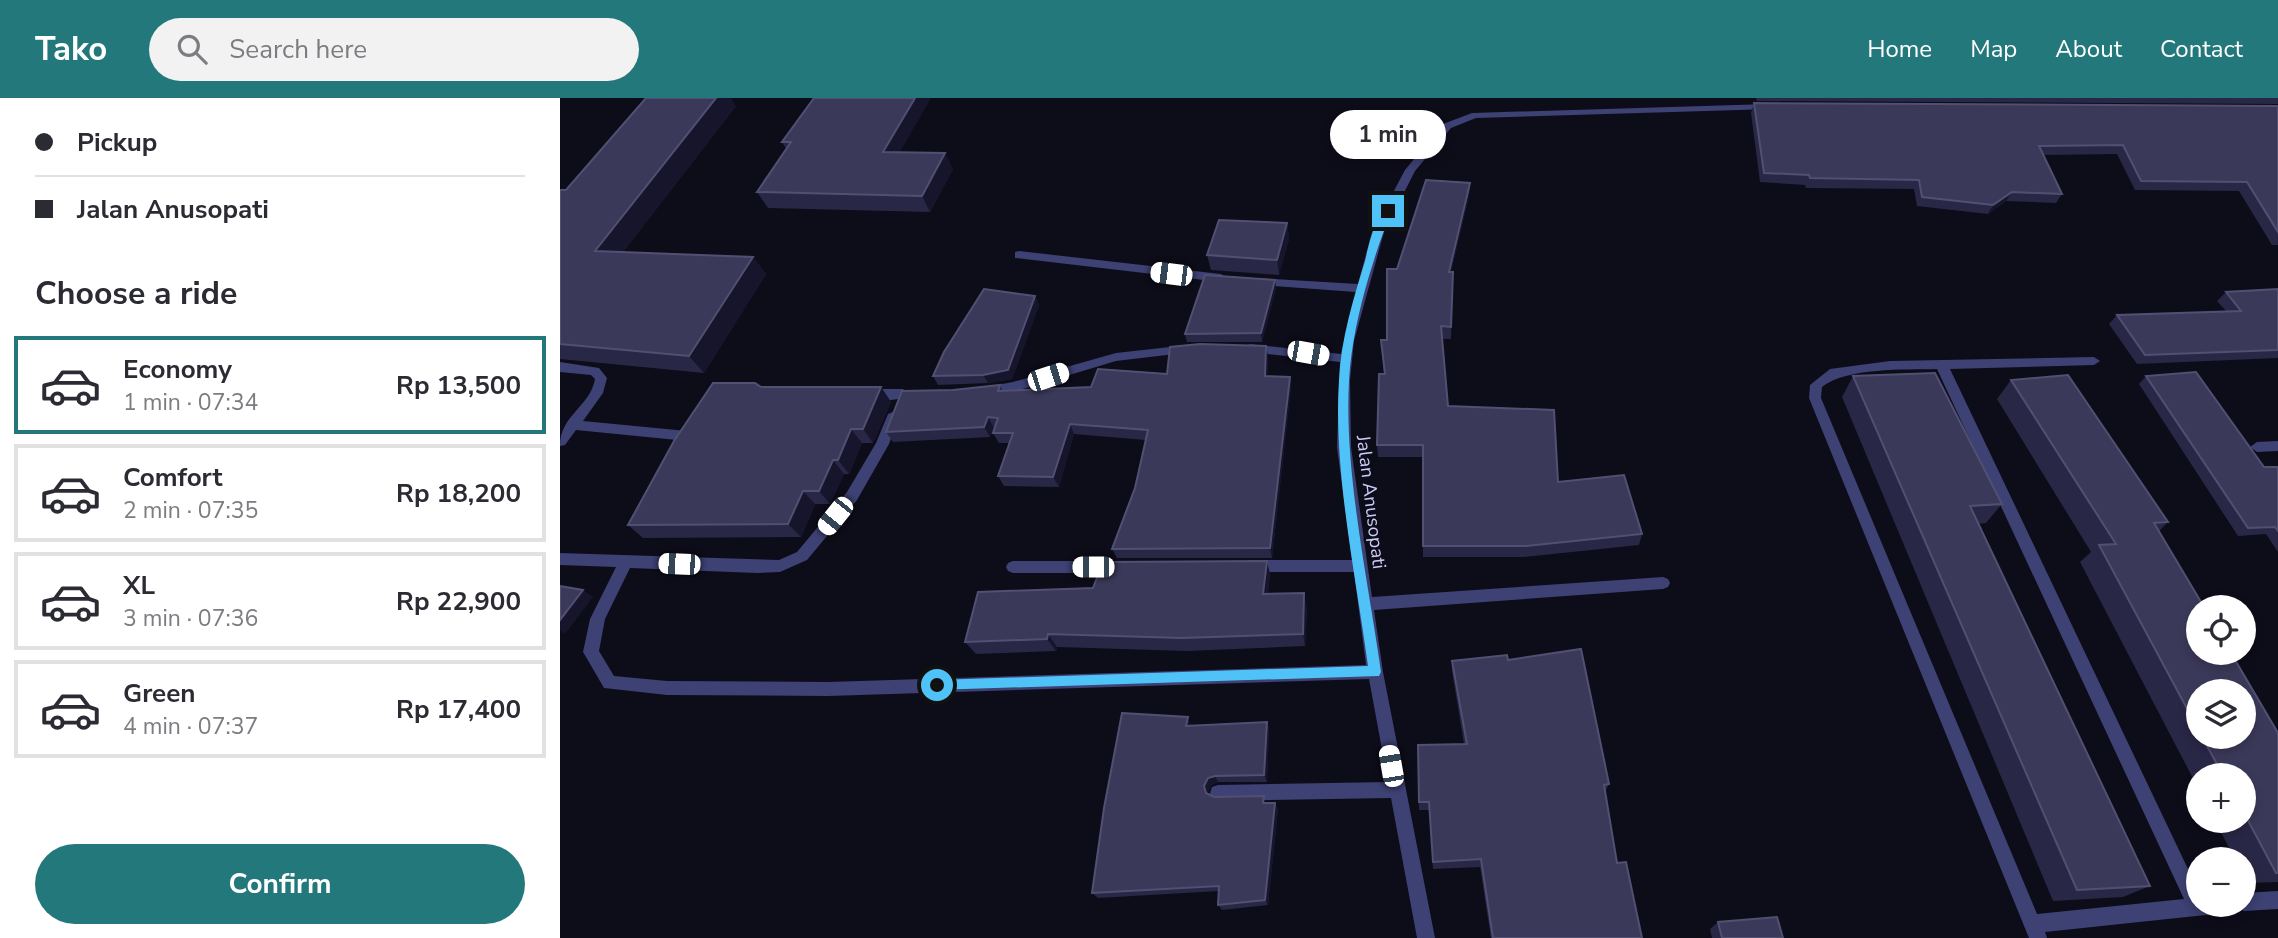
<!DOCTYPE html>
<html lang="en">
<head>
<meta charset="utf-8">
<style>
	:root { --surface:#fff; --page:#f2f2f3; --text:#2b2b33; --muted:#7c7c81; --line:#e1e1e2; --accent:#23787b }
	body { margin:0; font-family:"Nunito Sans",sans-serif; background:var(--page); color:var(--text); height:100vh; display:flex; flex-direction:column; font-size:26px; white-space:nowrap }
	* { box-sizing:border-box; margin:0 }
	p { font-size:23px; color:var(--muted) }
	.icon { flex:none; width:38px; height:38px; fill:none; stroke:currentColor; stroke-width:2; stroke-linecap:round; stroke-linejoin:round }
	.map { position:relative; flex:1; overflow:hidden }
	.drawer { display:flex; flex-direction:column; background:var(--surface); width:560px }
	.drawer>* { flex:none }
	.top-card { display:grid; align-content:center; height:154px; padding:0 35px; background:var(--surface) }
	.tools { position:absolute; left:1626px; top:497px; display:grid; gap:14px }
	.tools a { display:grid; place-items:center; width:70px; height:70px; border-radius:50%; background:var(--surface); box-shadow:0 4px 10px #0003; font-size:35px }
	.end { position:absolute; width:32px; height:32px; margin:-16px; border:9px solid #4fc3f7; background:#111; box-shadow:0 0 0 4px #111 }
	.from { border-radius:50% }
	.bubble { position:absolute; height:49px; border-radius:24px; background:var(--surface); box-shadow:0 4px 10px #0003; font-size:23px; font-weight:700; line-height:49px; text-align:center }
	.car { position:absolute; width:21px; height:42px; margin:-21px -10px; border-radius:9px; box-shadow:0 0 5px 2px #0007; background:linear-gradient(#fff 24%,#345 0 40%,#fff 0 76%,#345 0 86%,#fff 0) }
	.top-card b { display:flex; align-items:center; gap:24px; height:66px; font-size:26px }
	.top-card b+b { border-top:2px solid var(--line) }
	.top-card i { width:18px; height:18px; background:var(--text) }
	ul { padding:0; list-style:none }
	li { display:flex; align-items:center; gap:21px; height:98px; margin:0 14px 10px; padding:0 21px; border:4px solid var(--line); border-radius:0px }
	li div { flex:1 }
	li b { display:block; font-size:26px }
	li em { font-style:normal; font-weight:700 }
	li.selected { border-color:var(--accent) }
	li>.icon { width:63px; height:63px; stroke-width:1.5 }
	h2 { padding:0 35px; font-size:32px; line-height:84px }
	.primary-button { display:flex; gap:14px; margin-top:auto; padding:14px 35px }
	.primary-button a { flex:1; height:80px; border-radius:42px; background:var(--accent); color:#fff; font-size:28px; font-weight:700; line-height:80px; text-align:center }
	header { display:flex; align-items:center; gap:42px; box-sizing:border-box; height:98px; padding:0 35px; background:var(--accent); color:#fff }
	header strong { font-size:33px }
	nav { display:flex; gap:38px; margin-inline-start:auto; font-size:24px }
	.search { width:490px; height:63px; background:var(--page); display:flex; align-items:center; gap:18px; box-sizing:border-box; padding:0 24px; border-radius:38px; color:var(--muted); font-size:26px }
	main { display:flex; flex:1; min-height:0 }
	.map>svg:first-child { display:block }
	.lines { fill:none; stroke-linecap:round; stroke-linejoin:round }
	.minor { fill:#3d4173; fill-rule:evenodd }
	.wall { fill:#292746; fill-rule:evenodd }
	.shaded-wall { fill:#17152c }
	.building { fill:#3b3959; stroke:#515072; stroke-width:2 }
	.route { fill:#4fc3f7 }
	.labels { text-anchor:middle; stroke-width:5; stroke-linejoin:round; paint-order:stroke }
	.street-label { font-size:19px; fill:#cbcbf9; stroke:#0d0c19 }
</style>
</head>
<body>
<header>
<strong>Tako</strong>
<div class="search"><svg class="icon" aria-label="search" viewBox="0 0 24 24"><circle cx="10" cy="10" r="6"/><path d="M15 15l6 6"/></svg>Search here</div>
<nav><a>Home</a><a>Map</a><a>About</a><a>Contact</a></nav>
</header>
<main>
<section class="drawer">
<div class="top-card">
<b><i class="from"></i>Pickup</b>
<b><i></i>Jalan Anusopati</b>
</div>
<h2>Choose a ride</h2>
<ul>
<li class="selected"><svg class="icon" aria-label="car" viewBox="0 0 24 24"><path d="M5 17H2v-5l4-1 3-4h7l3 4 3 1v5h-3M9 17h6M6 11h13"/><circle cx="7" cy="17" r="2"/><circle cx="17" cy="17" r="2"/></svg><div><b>Economy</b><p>1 min · 07:34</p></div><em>Rp 13,500</em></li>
<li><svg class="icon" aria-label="car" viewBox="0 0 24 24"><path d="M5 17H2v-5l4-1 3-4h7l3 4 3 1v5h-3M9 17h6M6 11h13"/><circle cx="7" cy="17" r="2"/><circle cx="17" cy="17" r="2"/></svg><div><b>Comfort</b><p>2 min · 07:35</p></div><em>Rp 18,200</em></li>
<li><svg class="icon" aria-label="car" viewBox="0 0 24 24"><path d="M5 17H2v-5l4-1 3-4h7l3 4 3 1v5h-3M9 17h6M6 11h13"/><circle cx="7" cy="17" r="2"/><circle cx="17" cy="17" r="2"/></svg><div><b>XL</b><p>3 min · 07:36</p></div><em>Rp 22,900</em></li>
<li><svg class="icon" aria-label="car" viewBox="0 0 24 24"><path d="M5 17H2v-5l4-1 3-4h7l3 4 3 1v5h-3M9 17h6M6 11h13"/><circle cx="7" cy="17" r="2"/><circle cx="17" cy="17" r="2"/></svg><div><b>Green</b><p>4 min · 07:37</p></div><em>Rp 17,400</em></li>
</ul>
<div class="primary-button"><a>Confirm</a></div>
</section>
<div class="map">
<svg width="1718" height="840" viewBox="0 0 1718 840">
	<rect width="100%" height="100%" fill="#0d0c19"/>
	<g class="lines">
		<g class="minor">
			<path d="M1209,6L1214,9L1212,11L916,20L891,30L855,73L824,134L794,243L790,282L791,349L812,499L1103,479L1108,481L1110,485L1108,489L1103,491L814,512L823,574L875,840H857L831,700L658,703L652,701L650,695L652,689L658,687L828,684L809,581L268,598L107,597L44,590L26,559L23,554L30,521L56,469L0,467V455L219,462L237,454L287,394L316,345L328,316L333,314L339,319L329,346L297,402L247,462L220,474L197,475L70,470L45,521L39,553L54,578L107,583L268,584L806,567L794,474H689L684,472L682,468L684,464L689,462H792L777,349L780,264L690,254L684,250L690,246L781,256L796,194L699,187L695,186V180L798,186L812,134L845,72L883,26L912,15Z"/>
			<path d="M459,153L661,176L667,180L661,184L455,160V154Z"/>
			<path d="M628,247L634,251L632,254L556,263L453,294L426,299L420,294L426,289L453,284L556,255Z"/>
			<path d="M1534,259L1540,263L1534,267L1390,271L1638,792V807H1664L1661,813L1655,816L1485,834L1487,840H1469L1249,300L1250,287L1270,271L1330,263ZM1377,271L1624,801L1477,816L1261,300L1262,289C1287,269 1345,272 1377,271Z"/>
			<path d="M0,264L39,270L47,280L43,295L23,323L127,333L132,334L134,338L132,342L127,343L16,332L5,347L0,348C0,317 30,309 35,281L31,277L0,274Z"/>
			<path d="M309,291H343L349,296C341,304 311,304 303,296Z"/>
			<path d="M1718,343V353L1697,354L1690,349L1697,344Z"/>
			<path d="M453,463H561L566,465L568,469L566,473L561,475H453L448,473L446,469L448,465Z"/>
			<path d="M1718,793V811L1684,813L1678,810L1676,807H1684V795Z"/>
		</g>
	</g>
	<g class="wall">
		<path d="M254,0L340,54L393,71L370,114L208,110L197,94L226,51L222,44Z"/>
		<path d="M1196,0H1718V6L1197,3Z"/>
		<path d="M1194,5L1718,8V147H1712L1679,93L1575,92L1557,56L1483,57L1502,96L1496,105L1446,103L1428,116L1357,108L1354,91L1246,90L1245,87L1200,84L1191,15Z"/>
		<path d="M176,8L63,154L193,159L206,176L144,275L0,261V92H6Z"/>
		<path d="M910,85L909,98L891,174H893L891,241H882L888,308L998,384L1082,436L1079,447L964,459H863V359H818L817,347L824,276L821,242H827L837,171Z"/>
		<path d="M727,125L729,141L719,177L651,172L647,157Z"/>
		<path d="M715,182L716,190L702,244H627L625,236Z"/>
		<path d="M1718,191V260L1577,266L1549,226L1557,217L1666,213L1657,203L1666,194Z"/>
		<path d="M475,198L479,207L452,281L428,285L378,287L373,278Z"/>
		<path d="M708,258L707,278L730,279L731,289L712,460H557L552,451L575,390L586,342L514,336L499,389L444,388L438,378L449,345H439L433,335L435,330H434L430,339L333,344L326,334L393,292L440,287L443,293L531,289Z"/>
		<path d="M1293,278L1442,406L1426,425L1418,426L1590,788L1563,799L1493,803L1282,299Z"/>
		<path d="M1586,278L1704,369H1718V454L1706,436L1678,438L1579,286Z"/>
		<path d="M1451,282L1608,424L1599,433L1718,635V784L1687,785L1684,778V761H1675L1655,723H1684V677H1638V690L1520,464L1531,454L1437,301ZM1638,593L1684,639H1638Z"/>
		<path d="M201,289H321L331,304L313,345H302L289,376H284L270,406H255L241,439L83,440L68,427Z"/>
		<path d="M707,463L710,477L708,495L747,508L745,548L627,553L497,549L496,553L416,556L405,544L533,490Z"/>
		<path d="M948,562L1049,686L1045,694L1057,765L1082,840H931L920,769L873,771L869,712H859L858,647L904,646L892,573V563Z"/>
		<path d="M707,624L709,631L707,684H658L651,687L648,694V696L654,699L706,705H715L718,711L708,807L662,812L658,807L659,793L538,800L532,795L631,627Z"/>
		<path d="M1158,824L1223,840H1152L1150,831Z"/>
	</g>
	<g class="shaded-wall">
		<path d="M156,0H171L176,8L51,170L35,153Z"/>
		<path d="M355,0H371L331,70L323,54Z"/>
		<path d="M385,55L393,71L370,114L362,98Z"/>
		<path d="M910,85L909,98L888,186L889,174Z"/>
		<path d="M1452,94L1446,103L1428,116L1433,107Z"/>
		<path d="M727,125L729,141L719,177L717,162Z"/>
		<path d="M193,159L206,176L144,275L129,258Z"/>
		<path d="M715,182L716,190L702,244L701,235Z"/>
		<path d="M475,198L479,207L452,281L428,285L423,277Z"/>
		<path d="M706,248L708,258L707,288L705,278Z"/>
		<path d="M730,279L731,289L712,460L710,450Z"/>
		<path d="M321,289L331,304L313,345L303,331Z"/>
		<path d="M428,319L434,330L430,339L424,329Z"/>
		<path d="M510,326L514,336L499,389L493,379Z"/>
		<path d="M291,331L302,345L289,376L278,362Z"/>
		<path d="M273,362L284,376L270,406L259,393Z"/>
		<path d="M243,393L255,406L241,439L228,426Z"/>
		<path d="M707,463L710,477L706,509L703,496Z"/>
		<path d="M23,492L33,499L5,536L0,532V522Z"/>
		<path d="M744,495L747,508L745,548L743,536Z"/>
		<path d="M488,536L497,549L496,553L487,541Z"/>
		<path d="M628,619L631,627L626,628Z"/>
		<path d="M707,624L709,631L707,684L704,677Z"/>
		<path d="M655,678L658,684L651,687L648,694L650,702L646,695L644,688L648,680Z"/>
		<path d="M715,705L718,711L708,807L705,802Z"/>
	</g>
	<g class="building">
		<path d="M86,0H156L35,153L193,159L129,258L0,246V92H6Z"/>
		<path d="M254,0H355L323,54L385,55L362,98L197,94L231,44H222Z"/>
		<path d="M1194,5L1718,8V134L1687,84L1581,83L1563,47L1479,48L1502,96L1452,94L1433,107L1362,99L1359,82L1250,80L1249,77L1204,75Z"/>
		<path d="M866,82L910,85L889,174H893L891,229L881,228L888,308L994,312L998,384L1064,377L1082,436L966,448H863V347H817L819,276H825L821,242H827V171H837Z"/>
		<path d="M659,122L727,125L717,162L647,157Z"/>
		<path d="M645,177L715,182L701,235L625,236Z"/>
		<path d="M424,191L475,198L448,272L423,277L373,278L384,254Z"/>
		<path d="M1718,191V252L1585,257L1557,217L1681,213L1666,194Z"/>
		<path d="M640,246L706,248L705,278L730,279L710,450L552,451L575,390L588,332L510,326L493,379L438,378L453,335H433L438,320L428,319L424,329L326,334L342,293L393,292L440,287L438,293L531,289L538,271L607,276L610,249Z"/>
		<path d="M1636,274L1704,369H1718V433L1715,429L1688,430L1586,278Z"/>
		<path d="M1375,275L1442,406L1410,408L1590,788L1517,792L1293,278Z"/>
		<path d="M1508,277L1608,424L1594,425L1644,509H1638V555H1671L1718,635V775H1716L1684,715V677H1663L1642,639H1684V593H1638V631L1539,447L1556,446L1451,282Z"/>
		<path d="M153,285H195L201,289H321L303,331H291L278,362H273L259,393H243L228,426L68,427L114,343Z"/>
		<path d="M707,463L703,496L744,495L743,536L622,540L488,536L487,541L405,544L418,494L533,490L543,464Z"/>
		<path d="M0,488L23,492L0,522Z"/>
		<path d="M1021,551L1049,686L1044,687L1057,765L1066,764L1082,840H933L921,761L873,764L869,704H859L858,647L907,646L892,563L947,557L948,562Z"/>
		<path d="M562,615L628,619L626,628L707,624L704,677L655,678L648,680L644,688L646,695L654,699L704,698L703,705H715L705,802L658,807L659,788L532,795L544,710Z"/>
		<path d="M1217,819L1223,840H1162L1158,824Z"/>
	</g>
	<path class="route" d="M828,111L833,113C822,134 816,156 809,178C799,212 791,247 789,283C784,375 808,481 821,574L819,578L373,592V583L377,582L808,568C796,478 773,372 779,282C781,241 793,202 805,163C809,147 814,119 828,111Z"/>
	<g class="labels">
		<g class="street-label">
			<text transform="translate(812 404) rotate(83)" y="7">Jalan Anusopati</text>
		</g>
	</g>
</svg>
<div class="tools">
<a><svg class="icon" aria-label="locate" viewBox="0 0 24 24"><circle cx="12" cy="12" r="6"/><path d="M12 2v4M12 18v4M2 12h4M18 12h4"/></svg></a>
<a><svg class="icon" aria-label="layers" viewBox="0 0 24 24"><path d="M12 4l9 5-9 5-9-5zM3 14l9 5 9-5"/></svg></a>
<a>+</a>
<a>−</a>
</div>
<i class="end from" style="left:377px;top:587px"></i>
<i class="end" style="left:828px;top:113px"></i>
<div class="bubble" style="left:770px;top:12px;width:116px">1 min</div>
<i class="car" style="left:611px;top:176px;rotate:277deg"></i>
<i class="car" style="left:748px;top:255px;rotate:100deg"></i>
<i class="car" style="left:488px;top:279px;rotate:72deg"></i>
<i class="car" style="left:275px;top:418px;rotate:219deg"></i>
<i class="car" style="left:119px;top:466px;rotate:272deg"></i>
<i class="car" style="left:533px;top:469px;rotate:270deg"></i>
<i class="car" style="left:831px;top:668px;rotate:350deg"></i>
</div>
</main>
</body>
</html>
